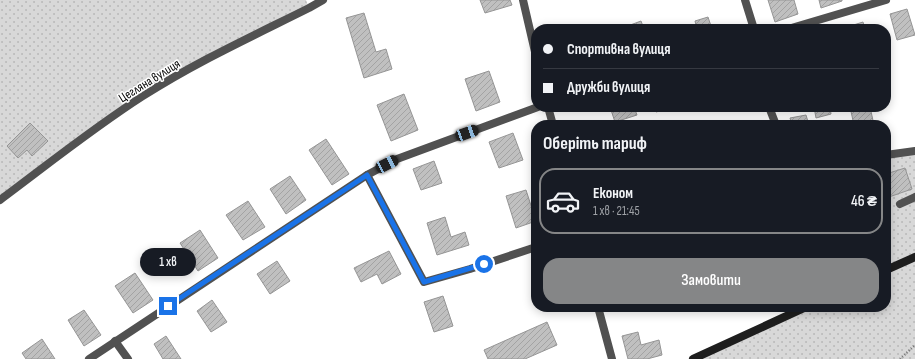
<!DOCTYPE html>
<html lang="uk">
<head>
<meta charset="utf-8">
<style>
	:root { --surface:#171b24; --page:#20242c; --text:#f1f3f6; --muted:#9ea1a6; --line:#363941; --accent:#858687 }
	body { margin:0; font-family:"Sofia Sans Condensed",sans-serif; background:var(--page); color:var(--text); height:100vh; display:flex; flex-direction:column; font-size:15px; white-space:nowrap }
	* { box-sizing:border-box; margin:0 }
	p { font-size:13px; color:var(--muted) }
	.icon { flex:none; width:22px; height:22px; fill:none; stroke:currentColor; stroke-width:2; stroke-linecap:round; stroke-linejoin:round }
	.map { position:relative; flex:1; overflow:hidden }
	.drawer { position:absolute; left:531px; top:120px; width:360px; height:192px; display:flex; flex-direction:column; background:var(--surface); border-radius:16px; box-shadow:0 2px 10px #0003 }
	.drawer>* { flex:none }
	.guide { position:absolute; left:531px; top:24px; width:360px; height:88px; border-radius:16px; box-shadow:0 2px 10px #0003; display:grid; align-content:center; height:88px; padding:0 12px; background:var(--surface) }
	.end { position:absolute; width:18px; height:18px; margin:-9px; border:5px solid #1a73e8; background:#fff; box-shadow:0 0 0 2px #fff }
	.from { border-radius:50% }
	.bubble { position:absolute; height:28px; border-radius:14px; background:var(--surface); box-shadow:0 2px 10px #0003; font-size:13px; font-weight:600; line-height:28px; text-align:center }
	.car { position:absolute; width:12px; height:24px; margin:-12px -6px; border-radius:5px; box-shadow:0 0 3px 1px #0007; background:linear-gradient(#222 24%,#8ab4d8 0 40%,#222 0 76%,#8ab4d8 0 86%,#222 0) }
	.guide b { display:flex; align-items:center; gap:14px; height:38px; font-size:15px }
	.guide b+b { border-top:1px solid var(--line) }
	.guide i { width:10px; height:10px; background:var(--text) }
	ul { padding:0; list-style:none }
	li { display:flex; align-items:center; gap:12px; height:66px; margin:0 8px 6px; padding:0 4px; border:2px solid transparent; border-radius:16px }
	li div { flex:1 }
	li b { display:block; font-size:15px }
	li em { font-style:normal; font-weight:600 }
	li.current { border-color:var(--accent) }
	li>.icon { width:36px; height:36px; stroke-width:1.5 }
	h2 { padding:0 12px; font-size:18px; line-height:48px }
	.action { display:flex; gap:8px; margin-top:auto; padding:8px 12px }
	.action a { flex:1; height:46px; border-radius:16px; background:var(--accent); color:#fff; font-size:16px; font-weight:600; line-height:46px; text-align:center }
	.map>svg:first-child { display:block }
	.grass { fill:url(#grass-dots) }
	.building { fill:url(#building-hatch); stroke:#959595 }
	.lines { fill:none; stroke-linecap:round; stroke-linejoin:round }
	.path { stroke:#737373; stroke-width:2.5; stroke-dasharray:1 2; stroke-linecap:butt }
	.lane { stroke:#515151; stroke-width:8 }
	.street { stroke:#515151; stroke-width:8 }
	.secondary { stroke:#1e1e1e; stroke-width:8 }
	.route { stroke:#1a73e8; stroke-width:5 }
	.labels { text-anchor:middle; stroke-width:3; stroke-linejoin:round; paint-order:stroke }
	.street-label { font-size:13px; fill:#000; stroke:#fff }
</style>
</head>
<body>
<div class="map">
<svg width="915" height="359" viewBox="0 0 915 359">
	<defs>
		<pattern id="grass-dots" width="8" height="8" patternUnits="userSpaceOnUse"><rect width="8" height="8" fill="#d8d8d8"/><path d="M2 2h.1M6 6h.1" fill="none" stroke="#b8b8b8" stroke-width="1.8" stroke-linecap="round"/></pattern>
		<pattern id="building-hatch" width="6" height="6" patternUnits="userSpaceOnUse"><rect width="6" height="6" fill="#c0c0c0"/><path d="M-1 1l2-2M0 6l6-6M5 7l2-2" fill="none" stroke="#a3a3a3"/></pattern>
	</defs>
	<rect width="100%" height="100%" fill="#fff"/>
	<g class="grass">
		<path d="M0,0H306L309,8L142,96L0,200Z"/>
		<path d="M915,151V359H693L806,307H886V270L891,268L886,256V155Z"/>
	</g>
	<g class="building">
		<path d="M480,0H510L512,5L485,13Z"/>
		<path d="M768,0H794L798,14L775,22Z"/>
		<path d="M819,0H842V1L821,8Z"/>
		<path d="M907,9L915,35L897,40L890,14Z"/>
		<path d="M364,13L376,52L386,49L392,69L364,78L346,18Z"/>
		<path d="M708,17L712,29H697L695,21Z"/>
		<path d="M641,21L644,29H625V27Z"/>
		<path d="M863,22L865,29H844V28Z"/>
		<path d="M489,71L500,102L476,111L465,79Z"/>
		<path d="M404,94L418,130L391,141L377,105Z"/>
		<path d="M610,107H634L637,115L615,122Z"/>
		<path d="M655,107H674L656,112Z"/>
		<path d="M814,107H830L831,114L816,118Z"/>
		<path d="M850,107H870L874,125H854Z"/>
		<path d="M806,115L809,125H792L790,118Z"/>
		<path d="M30,123L48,141L32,156L27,150L18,158L7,146Z"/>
		<path d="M513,133L523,160L499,168L489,142Z"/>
		<path d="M326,139L349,174L332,185L309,150Z"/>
		<path d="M434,161L442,183L421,190L413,169Z"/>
		<path d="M905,168L912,189L886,198V174Z"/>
		<path d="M290,176L306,200L286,214L270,189Z"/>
		<path d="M526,190L536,221L516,228L506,196Z"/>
		<path d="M248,201L265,227L243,240L226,215Z"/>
		<path d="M445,217L451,237L465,232L469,245L437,255L427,223Z"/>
		<path d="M200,230L218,258L198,271L180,243Z"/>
		<path d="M389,251L401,274L382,284L377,274L361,282L354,268Z"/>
		<path d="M277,261L290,281L270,294L257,274Z"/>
		<path d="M135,273L153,300L133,313L115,286Z"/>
		<path d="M443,296L453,326L434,332L424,302Z"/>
		<path d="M212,300L227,322L211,332L197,311Z"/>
		<path d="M84,310L101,335L84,346L68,320Z"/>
		<path d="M547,322L557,345L525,359H488L484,350Z"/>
		<path d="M638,332L641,345L659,340L662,355L647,359H628L622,336Z"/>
		<path d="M166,336L181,359H163L154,344Z"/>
		<path d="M42,339L55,359H26L22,353Z"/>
	</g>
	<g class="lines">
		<path class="path" d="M900,359L915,345"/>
		<path class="lane" d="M900,204L915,197"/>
		<g class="street">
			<path d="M523,0L536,56"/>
			<path d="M745,0L754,29"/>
			<path d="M788,29L886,0"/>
			<path d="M548,107L553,125"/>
			<path d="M769,107L776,125"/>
			<path d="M886,155L915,151"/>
			<path d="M367,175L424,282L470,269L536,247"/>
			<path d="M0,200C47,165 93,128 143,96C196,62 253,36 309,8L323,0"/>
			<path d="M598,307L612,359"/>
			<path d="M115,341L128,359"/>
			<path d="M89,359L367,175L397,159L538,107"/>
		</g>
		<g class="secondary">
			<path d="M886,270L915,257"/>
			<path d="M693,359L806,307"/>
		</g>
	</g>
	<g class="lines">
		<path class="route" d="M168,306L367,175L424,282L484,264"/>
	</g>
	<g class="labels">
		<g class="street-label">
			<text transform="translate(149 80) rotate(-32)" y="5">Цегляна вулиця</text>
		</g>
	</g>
</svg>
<i class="end from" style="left:484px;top:264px"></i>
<i class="end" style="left:168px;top:306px"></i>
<div class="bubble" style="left:140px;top:248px;width:56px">1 хв</div>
<i class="car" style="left:467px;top:133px;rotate:70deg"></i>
<i class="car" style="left:387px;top:164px;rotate:63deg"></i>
<div class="guide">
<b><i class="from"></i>Спортивна вулиця</b>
<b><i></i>Дружби вулиця</b>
</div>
<section class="drawer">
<h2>Оберіть тариф</h2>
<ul>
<li class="current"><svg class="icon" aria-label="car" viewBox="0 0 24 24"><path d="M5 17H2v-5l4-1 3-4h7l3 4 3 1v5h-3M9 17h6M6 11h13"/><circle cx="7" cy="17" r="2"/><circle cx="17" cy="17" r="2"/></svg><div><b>Економ</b><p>1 хв · 21:45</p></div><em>46 ₴</em></li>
</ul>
<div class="action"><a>Замовити</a></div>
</section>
</div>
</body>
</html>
